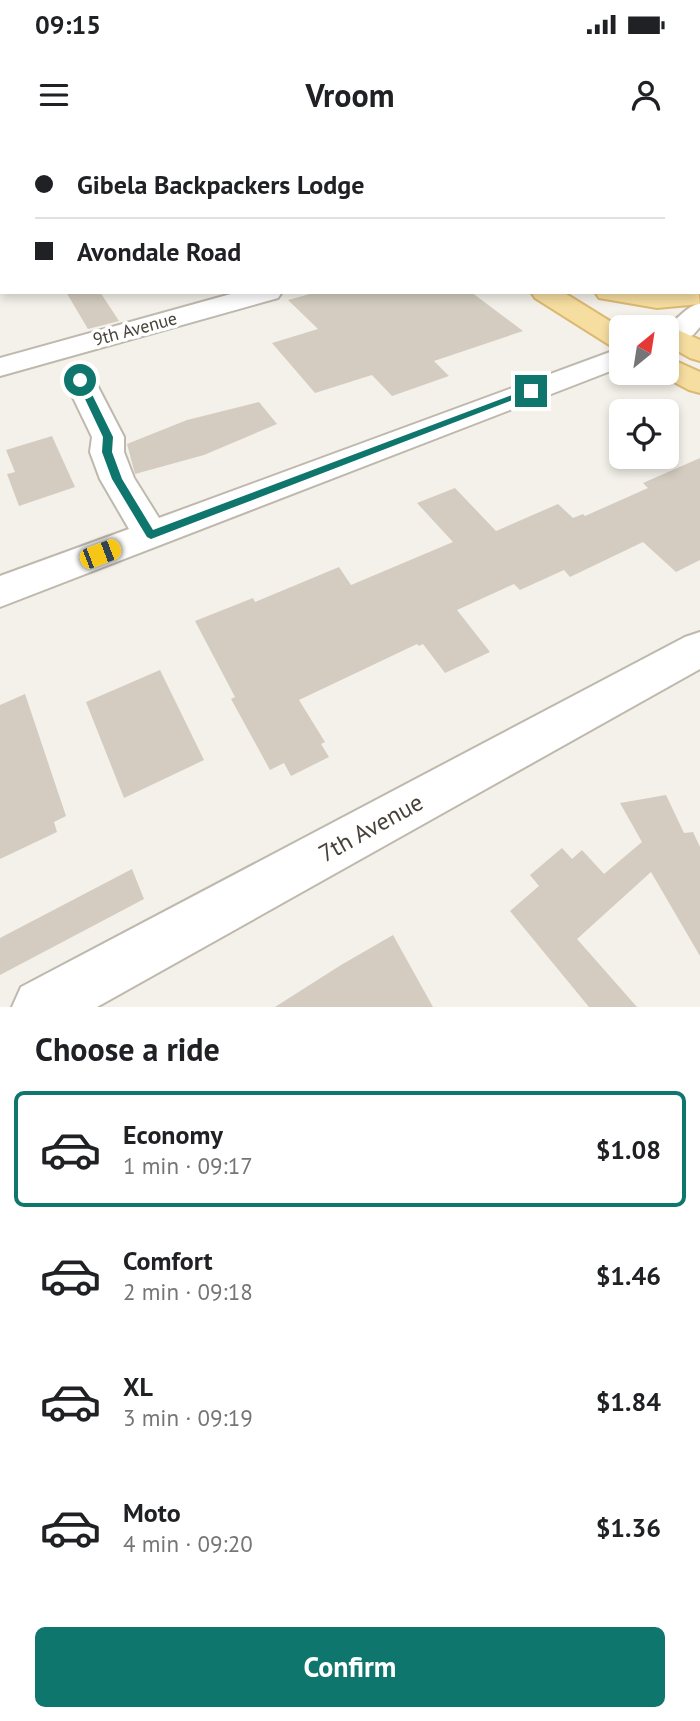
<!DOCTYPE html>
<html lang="en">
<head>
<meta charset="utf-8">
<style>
	:root { --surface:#fff; --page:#f6f6f6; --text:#202124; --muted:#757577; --line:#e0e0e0; --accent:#0f766e }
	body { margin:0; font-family:"PT Sans",sans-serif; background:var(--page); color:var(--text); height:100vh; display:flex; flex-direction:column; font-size:26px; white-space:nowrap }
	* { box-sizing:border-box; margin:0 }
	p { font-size:23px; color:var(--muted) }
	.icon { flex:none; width:38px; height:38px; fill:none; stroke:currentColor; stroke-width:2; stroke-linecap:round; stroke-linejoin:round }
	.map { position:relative; height:867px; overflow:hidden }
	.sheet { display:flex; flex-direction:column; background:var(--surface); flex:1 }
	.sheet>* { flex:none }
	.hud { position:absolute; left:0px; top:0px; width:700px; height:154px; box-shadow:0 4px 10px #0003; display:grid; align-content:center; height:154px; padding:0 35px; background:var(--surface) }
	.needle { width:46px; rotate:30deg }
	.controls { position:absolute; left:609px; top:175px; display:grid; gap:14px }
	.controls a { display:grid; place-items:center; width:70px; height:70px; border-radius:10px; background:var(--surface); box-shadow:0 4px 10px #0003; font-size:35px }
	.end { position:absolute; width:32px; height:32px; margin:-16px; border:9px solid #0f766e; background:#fff; box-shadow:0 0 0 4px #fff }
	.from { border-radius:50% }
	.car { position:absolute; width:21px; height:42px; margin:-21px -10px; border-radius:9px; box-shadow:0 0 5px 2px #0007; background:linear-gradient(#f5c518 24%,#345 0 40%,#f5c518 0 76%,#345 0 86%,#f5c518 0) }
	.hud b { display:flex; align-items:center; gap:24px; height:66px; font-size:26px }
	.hud b+b { border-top:2px solid var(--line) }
	.hud i { width:18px; height:18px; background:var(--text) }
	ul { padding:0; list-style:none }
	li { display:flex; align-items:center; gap:21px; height:116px; margin:0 14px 10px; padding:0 21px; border:4px solid transparent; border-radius:10px }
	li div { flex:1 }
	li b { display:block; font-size:26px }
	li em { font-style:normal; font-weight:700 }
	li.selected { border-color:var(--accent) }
	li>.icon { width:63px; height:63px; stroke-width:1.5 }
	h2 { padding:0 35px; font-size:32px; line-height:84px }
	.button { display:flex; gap:14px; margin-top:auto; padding:14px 35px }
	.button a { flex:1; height:80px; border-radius:10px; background:var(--accent); color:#fff; font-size:28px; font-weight:700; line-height:80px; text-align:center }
	.status { display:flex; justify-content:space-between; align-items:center; height:49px; padding:0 35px; background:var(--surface); direction:ltr }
	.status svg { height:19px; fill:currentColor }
	header { display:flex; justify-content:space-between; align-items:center; height:91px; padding:0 35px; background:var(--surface); font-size:32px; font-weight:700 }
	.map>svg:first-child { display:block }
	.building { fill:#d4ccc0 }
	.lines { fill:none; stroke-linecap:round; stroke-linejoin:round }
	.minor-casing { stroke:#beb8ad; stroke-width:4 }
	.major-casing { stroke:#dbb971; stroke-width:4 }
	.minor { fill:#fff; fill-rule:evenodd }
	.major { fill:#f6dda0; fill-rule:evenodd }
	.route { fill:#0f766e }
	.labels { text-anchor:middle; stroke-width:7; stroke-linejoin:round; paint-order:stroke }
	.far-street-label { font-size:18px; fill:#474139; stroke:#fff }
	.near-street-label { font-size:24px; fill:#474139; stroke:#fff }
</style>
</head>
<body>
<div class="status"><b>09:15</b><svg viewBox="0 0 49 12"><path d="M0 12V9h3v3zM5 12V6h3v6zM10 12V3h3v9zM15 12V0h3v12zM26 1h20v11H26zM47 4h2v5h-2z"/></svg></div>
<header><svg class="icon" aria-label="menu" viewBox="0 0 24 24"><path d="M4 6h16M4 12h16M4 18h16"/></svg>Vroom<svg class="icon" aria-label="person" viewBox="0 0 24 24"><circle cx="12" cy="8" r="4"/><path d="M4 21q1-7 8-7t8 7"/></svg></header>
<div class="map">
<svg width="700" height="867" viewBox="0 0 700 867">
	<rect width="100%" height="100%" fill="#f4f1ea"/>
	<g class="building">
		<path d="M66,152H100L119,181L88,189Z"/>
		<path d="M317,152H471L523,191L434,221L449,236L392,256L372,235L315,253L272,203L318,189L288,160Z"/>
		<path d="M259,262L277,284L204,315L135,334L127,304L187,280Z"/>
		<path d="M52,296L75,347L19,366L7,334L15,332L6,310Z"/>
		<path d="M700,318V420L676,432L643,402L570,437L564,430L520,450L514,444L457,470L490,512L445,533L423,504L419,506L417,504L299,560L325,602L321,604L329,617L291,636L284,623L270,630L231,559L235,557L195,481L253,458L255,462L339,427L351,445L453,402L417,363L455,348L496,391L558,364L573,378L583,374L585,376L648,348L643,343Z"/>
		<path d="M160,530L204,620L124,658L86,562Z"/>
		<path d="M25,554L66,676L54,682L57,692L0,719V565Z"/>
		<path d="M666,655L684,693L693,692L700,707V816L651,732L577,799L637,867H589L510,771L539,746L530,735L562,708L572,719L582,710L604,734L642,702L620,663Z"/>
		<path d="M132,729L144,759L0,835V798Z"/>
		<path d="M393,795L433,867H275L341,825Z"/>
	</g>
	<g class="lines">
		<g class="minor-casing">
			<g id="minor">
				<path d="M618,0H639L640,2H619Z"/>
				<rect x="0" y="15" width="2" height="14"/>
				<rect x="698" y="40" width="2" height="14"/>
				<rect x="698" y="80" width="2" height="17"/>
				<rect x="0" y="89" width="2" height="14"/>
				<path d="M238,152H282L278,158L0,236V218Z"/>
				<path d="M700,163V187L693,195L667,205V187H665C678,180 685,167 700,163Z"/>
				<path d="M621,208V227L0,467V436L129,389L100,339L90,312L92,297L65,241L69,235L80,232L91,235L95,241L124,297V312L134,338L159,378Z"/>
				<path d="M700,492V529L97,867H12L21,847L685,497Z"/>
			</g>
		</g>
		<g class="major-casing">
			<g id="major">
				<path d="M0,0H27L2,2V6Z"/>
				<path d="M327,0H348L349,2H328Z"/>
				<path d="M698,148L700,164L657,168L599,158L595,152H698Z"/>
				<path d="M531,152H563L621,188V208L611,206L535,158Z"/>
				<path d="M667,185L700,200V221L690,218L667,205V187H657Z"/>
				<path d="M667,217L700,232V253L689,250L657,233H667Z"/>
			</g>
		</g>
		<use href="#minor" class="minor"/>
		<use href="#major" class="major"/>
	</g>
	<path class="route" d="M80,238L85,240L113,297L112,312L122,339L153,390L528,249L536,251L151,399L147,397L112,339L102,312L103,297L76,240Z"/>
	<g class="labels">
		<g class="far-street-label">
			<text transform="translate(135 189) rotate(-15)" y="6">9th Avenue</text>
		</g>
		<g class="near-street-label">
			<text transform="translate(371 688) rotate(-29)" y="8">7th Avenue</text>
		</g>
	</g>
</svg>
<div class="controls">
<a><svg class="needle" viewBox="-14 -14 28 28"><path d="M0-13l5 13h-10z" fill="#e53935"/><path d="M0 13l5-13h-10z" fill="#757577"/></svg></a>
<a><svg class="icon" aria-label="locate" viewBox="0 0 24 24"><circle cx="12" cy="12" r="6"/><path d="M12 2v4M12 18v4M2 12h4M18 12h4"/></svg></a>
</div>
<i class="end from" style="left:80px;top:240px"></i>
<i class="end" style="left:531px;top:251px"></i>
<i class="car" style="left:100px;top:414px;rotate:69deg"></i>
<div class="hud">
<b><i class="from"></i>Gibela Backpackers Lodge</b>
<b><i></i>Avondale Road</b>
</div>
</div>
<section class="sheet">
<h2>Choose a ride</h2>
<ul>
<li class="selected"><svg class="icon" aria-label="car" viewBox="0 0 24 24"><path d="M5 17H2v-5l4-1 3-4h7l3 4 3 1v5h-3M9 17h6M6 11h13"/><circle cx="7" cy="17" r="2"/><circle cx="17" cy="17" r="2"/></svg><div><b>Economy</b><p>1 min · 09:17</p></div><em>$1.08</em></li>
<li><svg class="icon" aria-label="car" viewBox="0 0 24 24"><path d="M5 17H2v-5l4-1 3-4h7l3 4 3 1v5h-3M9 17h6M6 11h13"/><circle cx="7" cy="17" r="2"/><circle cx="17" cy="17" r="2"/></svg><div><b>Comfort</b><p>2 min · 09:18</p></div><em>$1.46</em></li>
<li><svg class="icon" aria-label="car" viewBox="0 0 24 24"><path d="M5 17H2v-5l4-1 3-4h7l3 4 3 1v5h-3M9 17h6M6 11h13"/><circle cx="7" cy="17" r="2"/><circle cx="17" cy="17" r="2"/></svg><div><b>XL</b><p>3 min · 09:19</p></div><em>$1.84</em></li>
<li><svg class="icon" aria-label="car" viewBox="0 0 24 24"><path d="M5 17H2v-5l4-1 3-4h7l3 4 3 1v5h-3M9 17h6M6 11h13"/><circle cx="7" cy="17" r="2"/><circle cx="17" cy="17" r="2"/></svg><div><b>Moto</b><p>4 min · 09:20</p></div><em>$1.36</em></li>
</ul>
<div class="button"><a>Confirm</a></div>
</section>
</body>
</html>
